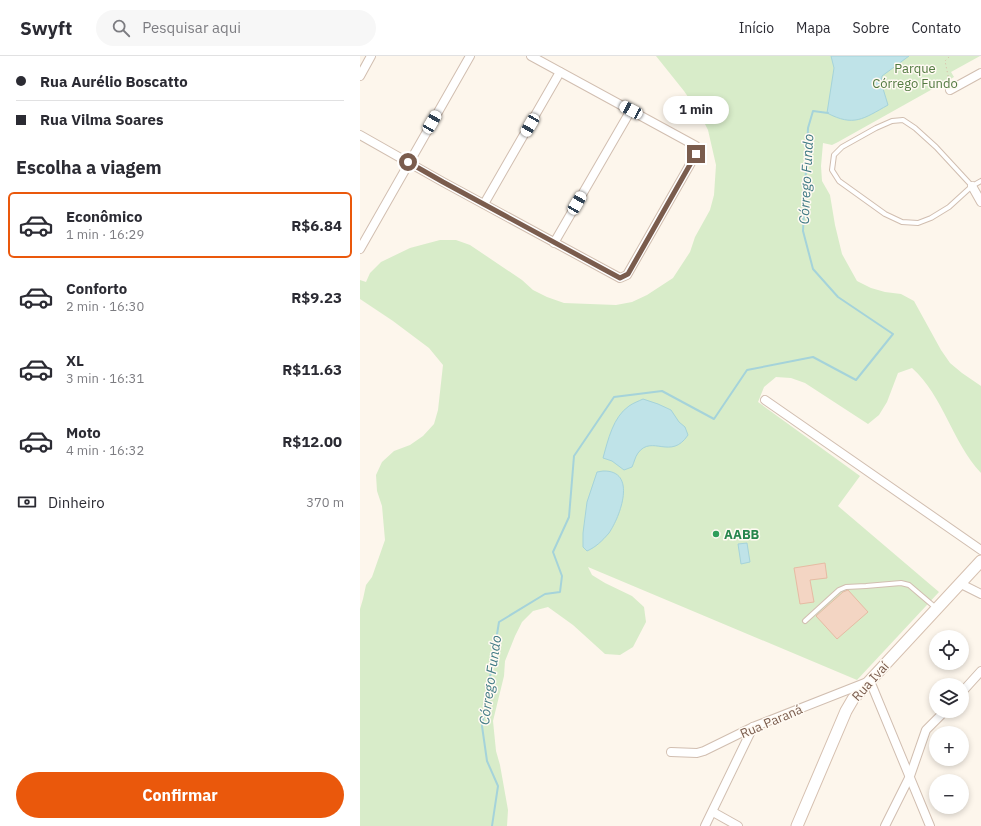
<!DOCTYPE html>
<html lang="pt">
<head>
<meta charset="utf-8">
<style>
	:root { --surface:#fff; --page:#f7f7f7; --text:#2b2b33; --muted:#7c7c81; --line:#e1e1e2; --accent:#ea580c }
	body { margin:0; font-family:"IBM Plex Sans",sans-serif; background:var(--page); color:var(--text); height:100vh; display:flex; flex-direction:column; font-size:15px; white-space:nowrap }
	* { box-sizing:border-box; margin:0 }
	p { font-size:13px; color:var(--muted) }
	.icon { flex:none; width:22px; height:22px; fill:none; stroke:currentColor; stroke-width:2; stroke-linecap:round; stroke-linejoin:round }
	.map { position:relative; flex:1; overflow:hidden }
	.panel { display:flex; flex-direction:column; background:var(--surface); width:360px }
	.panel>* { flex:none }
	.guide { display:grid; align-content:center; height:88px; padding:0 16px; background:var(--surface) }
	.tools { position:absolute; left:569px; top:574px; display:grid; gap:8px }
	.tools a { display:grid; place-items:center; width:40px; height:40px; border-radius:50%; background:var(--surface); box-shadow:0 2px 6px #0003; font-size:20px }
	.end { position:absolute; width:18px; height:18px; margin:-9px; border:5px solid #7a5c4d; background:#fff; box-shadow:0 0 0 2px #fff }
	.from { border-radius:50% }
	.bubble { position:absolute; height:28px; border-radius:14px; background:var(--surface); box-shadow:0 2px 6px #0003; font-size:13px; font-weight:700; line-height:28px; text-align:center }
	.car { position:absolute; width:12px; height:24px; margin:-12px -6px; border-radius:5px; box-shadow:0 0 3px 1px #0007; background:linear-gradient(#fff 24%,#345 0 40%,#fff 0 76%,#345 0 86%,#fff 0) }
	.guide b { display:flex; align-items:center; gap:14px; height:38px; font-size:15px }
	.guide b+b { border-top:1px solid var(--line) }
	.guide i { width:10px; height:10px; background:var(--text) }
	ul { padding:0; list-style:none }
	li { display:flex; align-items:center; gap:12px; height:66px; margin:0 8px 6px; padding:0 8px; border:2px solid transparent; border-radius:6px }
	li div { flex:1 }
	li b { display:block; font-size:15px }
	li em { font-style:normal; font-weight:700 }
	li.active { border-color:var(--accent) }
	li>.icon { width:36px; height:36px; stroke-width:1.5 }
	h2 { padding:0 16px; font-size:18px; line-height:48px }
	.pay { display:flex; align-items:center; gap:10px; height:44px; padding:0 16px; font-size:15px }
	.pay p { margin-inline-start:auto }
	.primary-button { display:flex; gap:8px; margin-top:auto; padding:8px 16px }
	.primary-button a { flex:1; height:46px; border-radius:24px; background:var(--accent); color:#fff; font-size:16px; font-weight:700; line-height:46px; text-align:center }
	header { display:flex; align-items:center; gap:24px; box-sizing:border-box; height:56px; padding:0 20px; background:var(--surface); border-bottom:1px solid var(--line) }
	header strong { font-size:19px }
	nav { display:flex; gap:22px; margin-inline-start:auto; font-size:14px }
	.search { width:280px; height:36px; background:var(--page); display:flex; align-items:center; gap:10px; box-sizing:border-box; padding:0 14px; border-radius:22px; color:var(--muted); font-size:15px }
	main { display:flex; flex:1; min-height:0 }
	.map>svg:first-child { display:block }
	.green { fill:#d8ecc9 }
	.water { fill:#bfe3e8; stroke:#a5d3da }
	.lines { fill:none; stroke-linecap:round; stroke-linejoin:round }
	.stream { stroke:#a5d3da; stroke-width:2 }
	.building { fill:#f3d5c3; stroke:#e6bba3 }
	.service-casing { stroke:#d1beb0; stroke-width:6 }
	.minor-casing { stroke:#d1beb0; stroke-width:10 }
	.secondary-casing { stroke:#d6c0b0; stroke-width:13 }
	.path { stroke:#d9b8a5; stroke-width:1; stroke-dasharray:1 3; stroke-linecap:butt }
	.service { stroke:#fff; stroke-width:4 }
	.minor { stroke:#fff; stroke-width:8 }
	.secondary { stroke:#fff; stroke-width:11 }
	.route { stroke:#7a5c4d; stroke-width:5 }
	.leisure-dot { fill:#2e9e5b; stroke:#fffaf3; stroke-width:1.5 }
	.labels { text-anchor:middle; stroke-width:3; stroke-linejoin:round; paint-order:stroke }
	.park-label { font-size:13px; fill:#537a41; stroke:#fffaf3 }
	.leisure-label { font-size:13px; font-weight:bold; fill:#27864d; stroke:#fffaf3; text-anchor:start }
	.street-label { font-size:13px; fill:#7a5c4d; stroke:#fffaf3 }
	.water-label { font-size:14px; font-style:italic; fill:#437c86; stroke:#fffaf3 }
</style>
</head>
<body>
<header>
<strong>Swyft</strong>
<div class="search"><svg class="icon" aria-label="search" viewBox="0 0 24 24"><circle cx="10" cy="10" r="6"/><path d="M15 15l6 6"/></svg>Pesquisar aqui</div>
<nav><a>Início</a><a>Mapa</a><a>Sobre</a><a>Contato</a></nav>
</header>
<main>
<section class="panel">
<div class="guide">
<b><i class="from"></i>Rua Aurélio Boscatto</b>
<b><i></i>Rua Vilma Soares</b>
</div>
<h2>Escolha a viagem</h2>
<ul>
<li class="active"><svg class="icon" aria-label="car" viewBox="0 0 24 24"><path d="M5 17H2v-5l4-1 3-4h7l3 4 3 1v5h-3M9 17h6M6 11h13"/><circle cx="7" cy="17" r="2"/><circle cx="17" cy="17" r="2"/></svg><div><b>Econômico</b><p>1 min · 16:29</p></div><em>R$6.84</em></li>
<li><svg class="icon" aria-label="car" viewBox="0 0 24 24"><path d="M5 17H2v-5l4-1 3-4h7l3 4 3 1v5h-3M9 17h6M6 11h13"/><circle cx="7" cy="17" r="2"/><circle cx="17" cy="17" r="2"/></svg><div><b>Conforto</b><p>2 min · 16:30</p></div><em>R$9.23</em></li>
<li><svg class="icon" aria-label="car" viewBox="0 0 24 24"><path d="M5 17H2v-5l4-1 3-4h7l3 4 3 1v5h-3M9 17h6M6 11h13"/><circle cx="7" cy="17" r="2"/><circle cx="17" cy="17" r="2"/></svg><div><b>XL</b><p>3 min · 16:31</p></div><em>R$11.63</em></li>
<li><svg class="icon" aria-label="car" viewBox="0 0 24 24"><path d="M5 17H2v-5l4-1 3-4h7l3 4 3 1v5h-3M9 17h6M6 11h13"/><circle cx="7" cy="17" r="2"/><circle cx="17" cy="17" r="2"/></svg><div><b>Moto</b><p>4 min · 16:32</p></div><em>R$12.00</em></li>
</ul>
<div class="pay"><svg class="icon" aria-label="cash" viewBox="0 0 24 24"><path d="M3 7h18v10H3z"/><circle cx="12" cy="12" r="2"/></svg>Dinheiro<p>370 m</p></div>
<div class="primary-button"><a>Confirmar</a></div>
</section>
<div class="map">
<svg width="621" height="770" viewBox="0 0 621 770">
	<rect width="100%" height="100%" fill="#fdf6ec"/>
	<path class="green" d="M296,0H620L591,16L594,21L478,86L472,89L463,87L461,110L462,125L470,139L475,169L482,198L497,225L511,232L525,236L541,238L554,245L581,294L590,307L602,317L621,330V417C592,386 584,341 552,312L538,317L527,346L519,359L508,368L445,327L431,322L416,321L404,331L398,346L500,420L478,450L579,536L497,624L228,511L232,519L245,527L272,540L284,551L286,566L273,591L260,599L245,598L213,569L188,551L173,555L162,566L155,580L145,605L144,620L133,665L136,695L140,709L148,754L147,770H0V553L3,543L6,529L12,521L25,484L22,450L17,435L16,419L22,406L34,395L50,389L63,380L74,368L78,354L83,309L69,292L33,265L0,243V224L6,226L10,217L21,206L50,192L80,184H96L110,189L162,224L173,234L187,241L204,247L256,249L272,246L287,239L313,222L330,196L335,181L350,154L354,139L356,109L348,74L341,60L324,35Z"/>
	<g class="water">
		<path d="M471,0H549L522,20L521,26L528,49C503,63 494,71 467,57L474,12Z"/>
		<path d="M283,343L298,348L311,354L319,366L325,371L328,379C311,405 292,378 278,397C275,401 274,407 272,411L264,414L252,405L243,402C248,384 253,361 269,350C273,347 279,345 283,343Z"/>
		<path d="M243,415C278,414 260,461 249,477C242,485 236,491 227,495L223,491V477L227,446L237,416Z"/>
		<path d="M387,487L390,506L381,508L378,488Z"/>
	</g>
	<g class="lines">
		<path class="stream" d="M132,770L138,730L127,705L122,670L139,566L185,538L200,536L202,520L193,496L209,461L214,400L254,341L302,335L354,363L387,314L453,301L496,324L533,278L478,241L453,213L443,175L448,72L453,55L468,57"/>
	</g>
	<g class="building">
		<path d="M465,507L467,522L450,524L454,546L440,548L434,512Z"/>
		<path d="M488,534L508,556L477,583L456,560L483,536Z"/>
	</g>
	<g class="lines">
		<g class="service-casing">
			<g id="service">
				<path d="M612,130L576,91L555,72L543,64L532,65L516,72L482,91L474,99L472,114L479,125L525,158L542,166L558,167L571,162L589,151L612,130L621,125"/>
				<path d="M445,565L479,534L486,531L506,530L541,527L549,529L576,552"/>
			</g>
		</g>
		<g class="minor-casing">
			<g id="minor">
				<path d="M0,20L11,0"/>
				<path d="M590,34L621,17"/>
				<path d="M0,79L83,126L260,222L267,219L336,98V90L171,0"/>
				<path d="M612,130L621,146"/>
				<path d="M124,148L200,16"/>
				<path d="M194,187L271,54"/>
				<path d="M0,193L110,0"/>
				<path d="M405,344L621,494"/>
				<path d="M601,528L621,538"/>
				<path d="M602,636L621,615"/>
				<path d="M311,696L337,697L344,695L393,671L510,625L570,770"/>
				<path d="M353,756L378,770"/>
				<path d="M345,770L393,671"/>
				<path d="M525,770L550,720L566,674L585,655"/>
			</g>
		</g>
		<g class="secondary-casing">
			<path id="secondary" d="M437,770L486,655L493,643L621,505"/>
		</g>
		<path class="path" d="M589,24L585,5L590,0"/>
		<use href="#service" class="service"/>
		<use href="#minor" class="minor"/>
		<use href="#secondary" class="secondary"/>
	</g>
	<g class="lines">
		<path class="route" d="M48,106L83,126L260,222L268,218L336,98"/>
	</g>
	<circle class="leisure-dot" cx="356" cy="478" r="4"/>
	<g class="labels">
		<g class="park-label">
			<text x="555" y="17">Parque<tspan x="555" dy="15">Córrego Fundo</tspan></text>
		</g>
		<g class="leisure-label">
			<text x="364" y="483">AABB</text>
		</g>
		<g class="street-label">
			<text transform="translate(510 625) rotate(-48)" y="5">Rua Ivaí</text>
			<text transform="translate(411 665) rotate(-23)" y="5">Rua Paraná</text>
		</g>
		<g class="water-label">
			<text transform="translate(446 123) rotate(-87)" y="5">Córrego Fundo</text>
			<text transform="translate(130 624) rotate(-82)" y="5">Córrego Fundo</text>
		</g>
	</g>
</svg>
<div class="tools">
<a><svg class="icon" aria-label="locate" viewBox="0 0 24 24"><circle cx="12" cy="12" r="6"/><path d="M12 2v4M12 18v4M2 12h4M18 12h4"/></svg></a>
<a><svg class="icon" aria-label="layers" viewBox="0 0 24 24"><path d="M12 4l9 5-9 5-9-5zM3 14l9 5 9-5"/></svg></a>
<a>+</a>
<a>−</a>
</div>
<i class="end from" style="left:48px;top:106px"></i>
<i class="end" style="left:336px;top:98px"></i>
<div class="bubble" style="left:303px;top:40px;width:66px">1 min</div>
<i class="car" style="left:271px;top:54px;rotate:298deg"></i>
<i class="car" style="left:72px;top:66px;rotate:30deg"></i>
<i class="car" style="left:170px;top:69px;rotate:210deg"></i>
<i class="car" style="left:217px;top:147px;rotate:30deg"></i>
</div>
</main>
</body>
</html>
